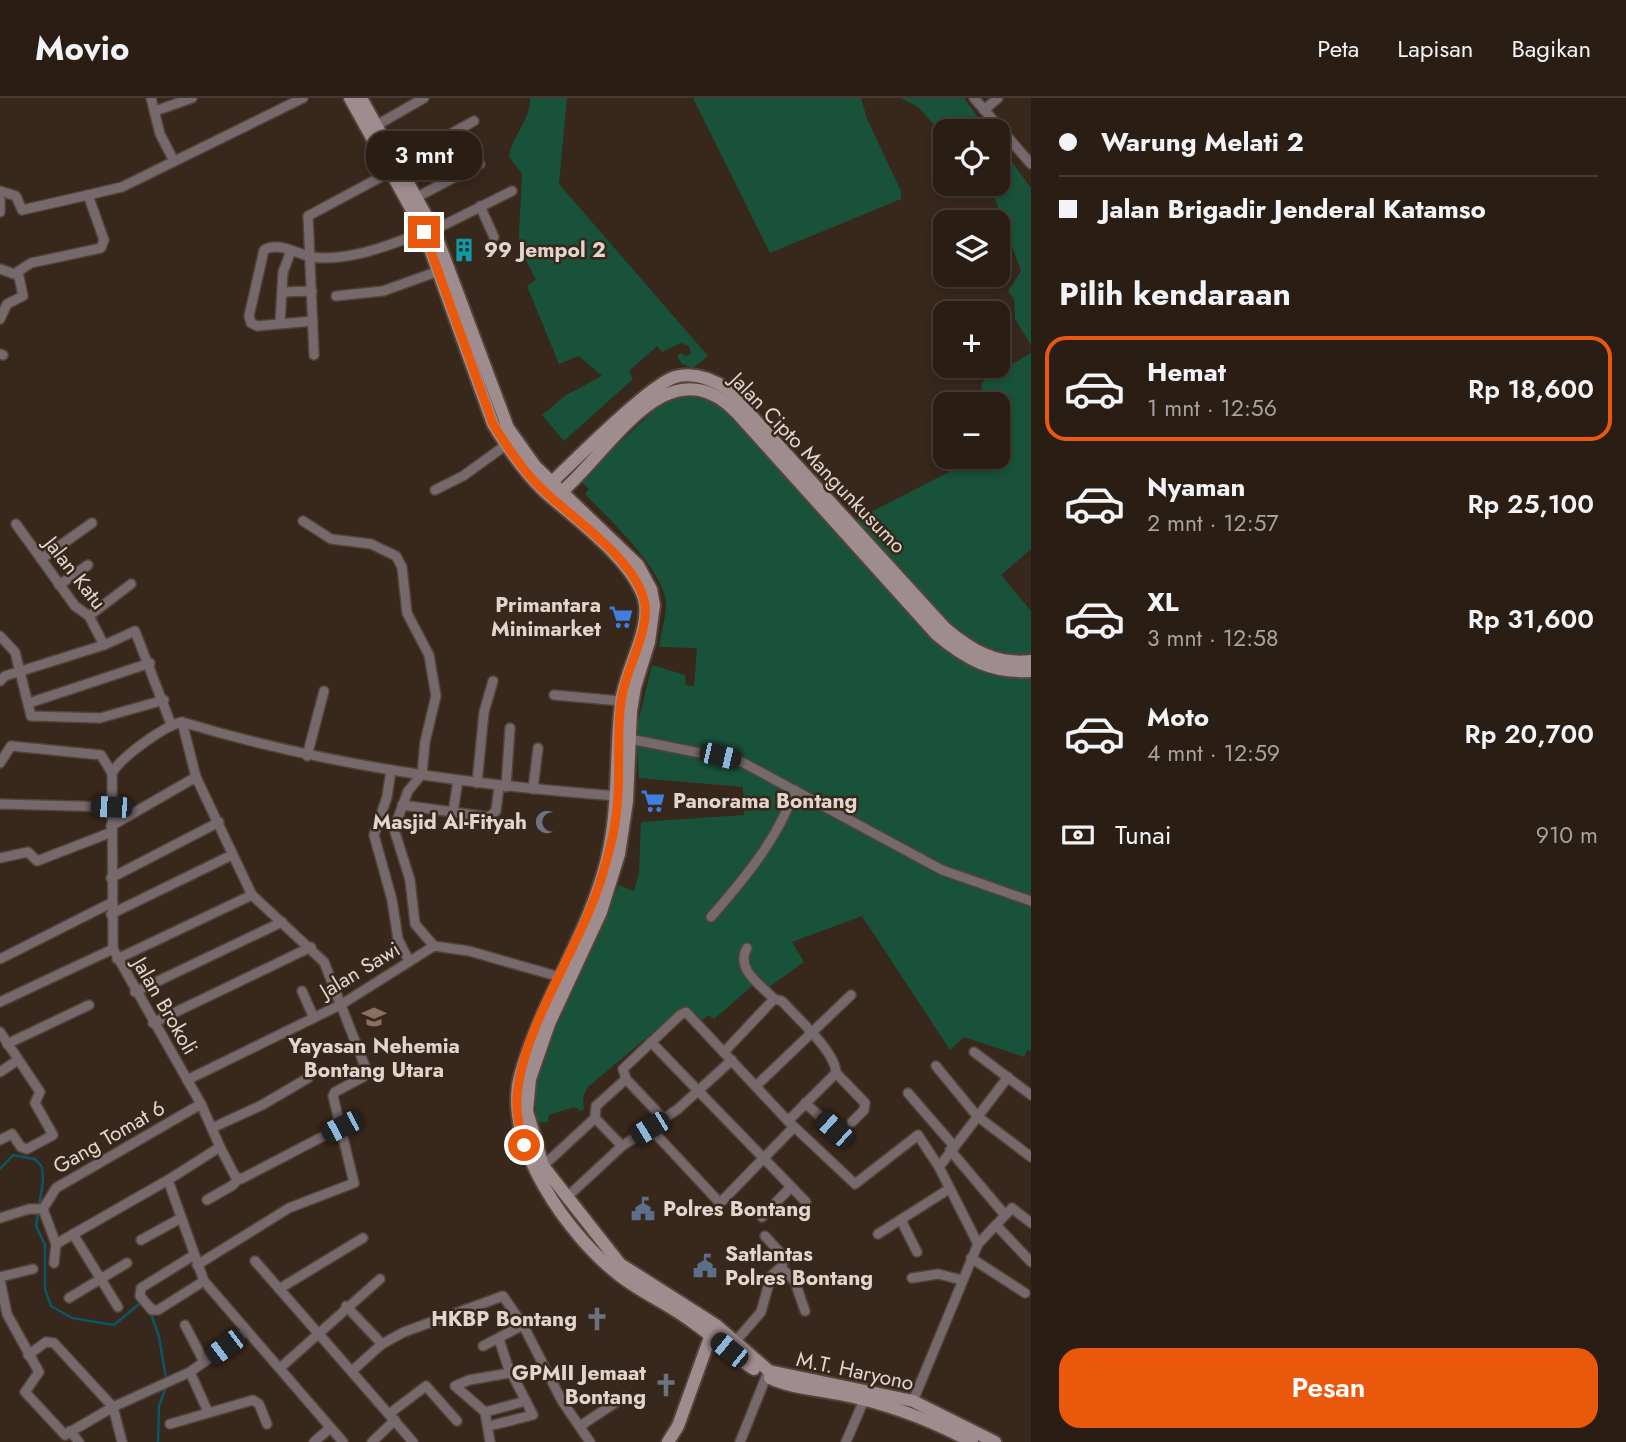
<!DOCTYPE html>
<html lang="id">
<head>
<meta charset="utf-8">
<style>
	:root { --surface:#2a1d14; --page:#362a22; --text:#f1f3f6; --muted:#a5a2a0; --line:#463b34; --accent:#ea580c }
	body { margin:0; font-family:Jost,sans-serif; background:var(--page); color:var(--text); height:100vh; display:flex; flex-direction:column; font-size:26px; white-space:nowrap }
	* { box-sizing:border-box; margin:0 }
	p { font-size:23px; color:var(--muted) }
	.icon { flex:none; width:38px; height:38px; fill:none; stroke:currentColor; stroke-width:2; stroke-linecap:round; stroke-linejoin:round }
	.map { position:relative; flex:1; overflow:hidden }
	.details { display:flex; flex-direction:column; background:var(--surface); width:595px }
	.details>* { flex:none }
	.hud { display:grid; align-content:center; height:154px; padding:0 28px; background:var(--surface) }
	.controls { position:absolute; left:933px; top:21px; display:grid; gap:14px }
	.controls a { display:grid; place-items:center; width:77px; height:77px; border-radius:14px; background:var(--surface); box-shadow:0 4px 10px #0003,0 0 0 2px var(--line); font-size:35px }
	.end { position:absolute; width:32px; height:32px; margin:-16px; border:9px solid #ea580c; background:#fff; box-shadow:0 0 0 4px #fff }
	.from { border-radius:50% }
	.bubble { position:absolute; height:49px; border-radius:21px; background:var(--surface); box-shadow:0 4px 10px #0003,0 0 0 2px var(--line); font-size:23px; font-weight:600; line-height:49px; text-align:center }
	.car { position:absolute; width:21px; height:42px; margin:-21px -10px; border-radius:9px; box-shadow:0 0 5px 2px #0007; background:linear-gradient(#222 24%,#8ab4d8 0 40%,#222 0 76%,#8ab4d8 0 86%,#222 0) }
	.hud b { display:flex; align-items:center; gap:24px; height:66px; font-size:26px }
	.hud b+b { border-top:2px solid var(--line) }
	.hud i { width:18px; height:18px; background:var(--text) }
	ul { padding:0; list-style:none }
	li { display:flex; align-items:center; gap:21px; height:105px; margin:0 14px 10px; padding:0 14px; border:4px solid transparent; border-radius:21px }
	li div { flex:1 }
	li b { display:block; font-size:26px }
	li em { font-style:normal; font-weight:600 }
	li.on { border-color:var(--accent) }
	li>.icon { width:63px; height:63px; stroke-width:1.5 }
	h2 { padding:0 28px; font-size:32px; line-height:84px }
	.pay { display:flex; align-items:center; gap:18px; height:77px; padding:0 28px; font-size:26px }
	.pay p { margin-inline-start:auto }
	.cta { display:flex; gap:14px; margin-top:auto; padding:14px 28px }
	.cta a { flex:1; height:80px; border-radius:21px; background:var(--accent); color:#fff; font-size:28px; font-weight:600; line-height:80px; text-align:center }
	header { display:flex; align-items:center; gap:42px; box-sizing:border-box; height:98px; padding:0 35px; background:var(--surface); border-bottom:2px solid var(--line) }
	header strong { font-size:33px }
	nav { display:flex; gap:38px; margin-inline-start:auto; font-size:24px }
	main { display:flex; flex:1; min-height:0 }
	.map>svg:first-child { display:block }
	.green { fill:#19523a }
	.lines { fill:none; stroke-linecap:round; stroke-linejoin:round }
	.stream { stroke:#0b5669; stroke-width:2.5 }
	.street-casing { stroke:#534338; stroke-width:12 }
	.secondary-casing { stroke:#534338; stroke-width:16 }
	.street { stroke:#75696b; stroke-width:9 }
	.secondary { stroke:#9f8c8f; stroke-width:12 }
	.route { stroke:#ea580c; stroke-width:9 }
	.labels { text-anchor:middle; stroke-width:5; stroke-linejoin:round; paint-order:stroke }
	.poi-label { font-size:21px; font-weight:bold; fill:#e1d6ce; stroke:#38271b; text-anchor:start }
	.street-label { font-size:21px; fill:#e1d6ce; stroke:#38271b }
</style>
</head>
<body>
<header>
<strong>Movio</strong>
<nav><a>Peta</a><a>Lapisan</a><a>Bagikan</a></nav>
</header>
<main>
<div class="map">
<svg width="1031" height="1344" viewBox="0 0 1031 1344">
	<rect width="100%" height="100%" fill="#38271b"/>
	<g class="green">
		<path d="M530,0H567L559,86L708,258L693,270L682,266L677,258L680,255L686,258L691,255L689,248L681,245L662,254L657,248L629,273L633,281L564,343L542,317L566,297L602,278L579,258L559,266L527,188L536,182L525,160L518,158L522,76L509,59C512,37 531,22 530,0Z"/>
		<path d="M693,0H861L867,21L901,93V101L770,155Z"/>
		<path d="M901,0H964L988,33H945V39L918,9Z"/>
		<path d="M998,45L1031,90V247L1015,221L1014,201L1008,193L1021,173L992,93L985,86H998Z"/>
		<path d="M1031,255V451L1001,477L1031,513V558H1009L965,544L855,422L949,374L951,359H998V306H980L982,284Z"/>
		<path d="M697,294L715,298L924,529C961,566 977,577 1031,580V953L1028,952L1024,959L964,939L950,952L862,818L792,844L804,864L769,889L763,883L752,888L714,921L709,917L701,923L683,909L588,989L583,999L584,1011L581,1013L574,1009L549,1017L548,1024L536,1025L535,977L549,938L619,787L634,793L639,775L641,724L744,717L743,689L639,680L636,633L652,567L685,577L686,587L694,588L697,550L659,549C661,535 666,519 666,505C664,472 608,420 585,396L589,391L580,382L663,304Z"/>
	</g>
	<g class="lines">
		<g class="stream">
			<path d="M0,1071L13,1057L35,1061L42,1069L43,1083L36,1128L45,1147V1191L51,1208L72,1220L114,1227L139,1206L144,1208"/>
			<path d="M151,1216L159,1239L167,1286L159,1308L158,1344"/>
		</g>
		<g class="street-casing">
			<g id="street">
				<path d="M151,0L160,36L174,63"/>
				<path d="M974,0L1031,66"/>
				<path d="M984,12L998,0"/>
				<path d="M155,13L192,0"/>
				<path d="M377,27L424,0"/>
				<path d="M398,65L474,23"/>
				<path d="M0,93L16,98L22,112L88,97"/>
				<path d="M417,99L480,66"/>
				<path d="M0,102V114"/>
				<path d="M480,108L494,139"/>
				<path d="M434,132L512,93"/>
				<path d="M0,171L14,176L31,165L101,150L104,142L88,97L122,89L303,0"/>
				<path d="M282,194L312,193"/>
				<path d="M336,198L383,193L439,173"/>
				<path d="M0,221L7,206L23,198L18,174"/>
				<path d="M313,223L257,228L251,225L249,218L264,152C278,143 297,156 312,159C349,164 389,147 424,134"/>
				<path d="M280,225L283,174L291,153"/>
				<path d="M0,256L3,257"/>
				<path d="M314,257L308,118L392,73"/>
				<path d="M435,392L463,378L506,347"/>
				<path d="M303,423L331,441L371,446L396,458L402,469L407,515L429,557L436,598L425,644L422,676L408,693L394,731L410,782L415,826L434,848"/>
				<path d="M16,426L75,508L89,518L104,547"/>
				<path d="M41,461L92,425"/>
				<path d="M59,487L88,467"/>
				<path d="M89,518L131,486"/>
				<path d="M0,538L15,554L31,618L100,620L164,602"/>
				<path d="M0,583L5,578L104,547L135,533L171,626"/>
				<path d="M554,597L621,603"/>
				<path d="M29,605L150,565"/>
				<path d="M182,624L196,679L252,797L324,864L366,971L363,979L335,994L333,998L354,1085L289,1110L197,1167"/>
				<path d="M630,641L740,663L942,772L1031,803"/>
				<path d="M307,658L324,593"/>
				<path d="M0,665L11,648L101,657L112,675"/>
				<path d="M391,672L387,699L374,737L392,802L398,841L409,863"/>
				<path d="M477,685L484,614L493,583"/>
				<path d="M506,689L510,630"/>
				<path d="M533,691L538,650"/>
				<path d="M0,706L111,709"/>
				<path d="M402,707L489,719L496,713L499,688"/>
				<path d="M453,714L458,682"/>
				<path d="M111,728L196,679"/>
				<path d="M0,760L28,754L37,763L112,734"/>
				<path d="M111,780L219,724"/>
				<path d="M111,816L232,757"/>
				<path d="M711,819C744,781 778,741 795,692"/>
				<path d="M747,850C735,871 760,886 774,901"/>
				<path d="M0,861L111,805"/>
				<path d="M117,861L252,797"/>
				<path d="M302,893L314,920"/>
				<path d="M135,894L282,824"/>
				<path d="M0,904L113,851"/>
				<path d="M153,925L311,849"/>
				<path d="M0,934L40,994L35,1005L53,1037L27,1051L21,1049L12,1036L0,1042"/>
				<path d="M651,944L806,1104"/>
				<path d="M7,946L89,907"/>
				<path d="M725,953L774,901L782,903C797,920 836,954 836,975L788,1023"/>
				<path d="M974,954L1031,997"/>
				<path d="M936,968L977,1018L1031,1059"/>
				<path d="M0,974L18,962"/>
				<path d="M836,975L865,1005L864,1012L852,1024"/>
				<path d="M187,982L342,906L434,848L469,853L560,879"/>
				<path d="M756,988L851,897"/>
				<path d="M908,995L953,1047"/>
				<path d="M805,1005L834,1031"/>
				<path d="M595,1020L622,1048"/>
				<path d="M663,1020L626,981L623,971L680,917L686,914L788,1023L855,1086L918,1037L939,1069"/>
				<path d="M212,1030L262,1007L308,980"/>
				<path d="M650,1030L720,1105L794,1029"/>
				<path d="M220,1049L235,1078L241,1081L341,1029"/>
				<path d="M950,1052L1005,1117"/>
				<path d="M543,1068L595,1020L596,1008L626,981"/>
				<path d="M566,1100L622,1048L678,1011L732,962"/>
				<path d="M207,1102L233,1087L238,1081"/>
				<path d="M43,1111L56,1090L201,1006"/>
				<path d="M43,1111L56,1146L54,1165"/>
				<path d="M762,1119L790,1090"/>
				<path d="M0,1120L29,1111H43"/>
				<path d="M901,1122L917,1154"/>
				<path d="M996,1127L1031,1164"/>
				<path d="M73,1136L118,1209"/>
				<path d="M878,1136L949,1091"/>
				<path d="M765,1138L785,1160L781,1169"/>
				<path d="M141,1142L181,1120"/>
				<path d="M56,1146L168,1082"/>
				<path d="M978,1146L939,1069L1008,979"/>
				<path d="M194,1157L141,1190L140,1198L152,1212H158L204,1183"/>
				<path d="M971,1160L1025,1195"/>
				<path d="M255,1163L413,1344"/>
				<path d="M0,1179L33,1171"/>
				<path d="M912,1180L938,1176L962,1182"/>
				<path d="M0,1182L7,1216L39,1274L25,1294L65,1337L113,1309L190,1274L247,1233"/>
				<path d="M279,1191L363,1140"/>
				<path d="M69,1200L127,1165"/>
				<path d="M346,1208L382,1246"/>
				<path d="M185,1227L204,1264"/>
				<path d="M735,1244L761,1214L771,1178L781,1169L795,1184L805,1213"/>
				<path d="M483,1248L523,1227"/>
				<path d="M28,1257L46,1244L54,1245L113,1309L122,1344"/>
				<path d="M280,1270L380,1181"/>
				<path d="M352,1273L382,1246L404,1234L503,1198L523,1227L562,1303L590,1344"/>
				<path d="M190,1274L208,1314"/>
				<path d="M913,1303L978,1146L1012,1110L1031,1125"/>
				<path d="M485,1314L526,1303"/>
				<path d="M389,1316L426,1288L457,1323"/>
				<path d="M170,1326L253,1302L259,1306L267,1326"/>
				<path d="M489,1328L533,1317L511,1274"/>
				<path d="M580,1328L624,1299"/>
				<path d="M70,1333L79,1344"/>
				<path d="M314,1344L330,1330"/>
				<path d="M343,1344L204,1183L168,1082L220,1049L201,1006L113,851L112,675C121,659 164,628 182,624C324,667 470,687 618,698"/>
				<path d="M372,1344L395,1322"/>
				<path d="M490,1344L485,1314L455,1288L469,1282L510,1275L499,1241"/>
				<path d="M740,1344L766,1279"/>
				<path d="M846,1344L864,1302"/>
			</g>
		</g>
		<g class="secondary-casing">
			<g id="secondary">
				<path d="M350,0L424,134L493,326C507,349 524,375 545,394C575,421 632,461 644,501C652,531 624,573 621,605C614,666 621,718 602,779C581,848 539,908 520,978C502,1046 569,1138 619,1177C642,1195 668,1206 691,1223C713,1238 732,1257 754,1271"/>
				<path d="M361,0L434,132L508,330L535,368L638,467L651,491L654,507L649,544L635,589L631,613L627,703L619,756L601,814L549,926L530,981L527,1013L543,1068L620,1166L716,1227L769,1273L913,1303L995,1344"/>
				<path d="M547,389C571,366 649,287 675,279C694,274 712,281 727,291L945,530C971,552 996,567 1031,563"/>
				<path d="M558,397C609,356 667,242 737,315L937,537C967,562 992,575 1031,573"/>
				<path d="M770,1280C792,1290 815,1291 839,1296C886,1305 929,1321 972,1344"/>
				<path d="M668,1344L678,1328L713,1231"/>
			</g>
		</g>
		<use href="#street" class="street"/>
		<use href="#secondary" class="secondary"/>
	</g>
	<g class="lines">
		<path class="route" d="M424,134L493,326C507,349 524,375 544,393C574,421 634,461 644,502C652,531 624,573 621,604C616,639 621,675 617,710C615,733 609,756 602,778C582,847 521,930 517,1000C516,1016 520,1031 524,1047"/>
	</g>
	<defs>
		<g id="building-bare" transform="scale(1.89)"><path d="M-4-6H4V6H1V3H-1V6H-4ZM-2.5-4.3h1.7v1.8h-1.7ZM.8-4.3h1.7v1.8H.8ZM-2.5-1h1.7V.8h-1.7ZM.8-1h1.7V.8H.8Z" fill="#0f9aa8" stroke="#38271b" stroke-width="2.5" paint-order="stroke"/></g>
		<g id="supermarket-bare" transform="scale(1.89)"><path d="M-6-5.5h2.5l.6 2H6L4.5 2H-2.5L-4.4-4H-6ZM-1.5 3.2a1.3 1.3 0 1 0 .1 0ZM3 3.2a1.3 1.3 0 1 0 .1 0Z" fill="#3f7fe0" stroke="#38271b" stroke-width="2.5" paint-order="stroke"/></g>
		<g id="mosque-bare" transform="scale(1.89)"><path d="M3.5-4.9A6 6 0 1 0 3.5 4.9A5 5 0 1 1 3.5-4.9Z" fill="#6b7280" stroke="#38271b" stroke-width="2.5" paint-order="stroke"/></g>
		<g id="school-bare" transform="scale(1.89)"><path d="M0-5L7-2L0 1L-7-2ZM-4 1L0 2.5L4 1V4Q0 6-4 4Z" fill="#8d6e63" stroke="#38271b" stroke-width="2.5" paint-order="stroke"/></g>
		<g id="civic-bare" transform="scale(1.89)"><path d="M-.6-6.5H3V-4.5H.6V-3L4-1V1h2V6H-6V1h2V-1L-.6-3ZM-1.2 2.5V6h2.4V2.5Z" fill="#5c6f8a" stroke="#38271b" stroke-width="2.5" paint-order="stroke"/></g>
		<g id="church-bare" transform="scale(1.89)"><path d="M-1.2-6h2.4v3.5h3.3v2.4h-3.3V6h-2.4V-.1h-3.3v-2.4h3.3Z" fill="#6b7280" stroke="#38271b" stroke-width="2.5" paint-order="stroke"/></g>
	</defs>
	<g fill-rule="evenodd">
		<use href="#building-bare" x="464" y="152"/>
		<use href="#supermarket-bare" x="621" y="519"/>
		<use href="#supermarket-bare" x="653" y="703"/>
		<use href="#mosque-bare" x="547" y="724"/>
		<use href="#school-bare" x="374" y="919"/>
		<use href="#civic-bare" x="643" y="1111"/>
		<use href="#civic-bare" x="705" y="1168"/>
		<use href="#church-bare" x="597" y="1221"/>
		<use href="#church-bare" x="666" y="1287"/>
	</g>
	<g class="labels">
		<g class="poi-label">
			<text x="484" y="159">99 Jempol 2</text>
			<text x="601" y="514" text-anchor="end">Primantara<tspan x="601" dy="24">Minimarket</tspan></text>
			<text x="673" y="710">Panorama Bontang</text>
			<text x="527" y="731" text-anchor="end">Masjid Al-Fityah</text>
			<text x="374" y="955" text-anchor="middle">Yayasan Nehemia<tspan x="374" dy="24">Bontang Utara</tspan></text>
			<text x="663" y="1118">Polres Bontang</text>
			<text x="725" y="1163">Satlantas<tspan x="725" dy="24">Polres Bontang</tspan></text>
			<text x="577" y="1228" text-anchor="end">HKBP Bontang</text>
			<text x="646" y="1282" text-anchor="end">GPMII Jemaat<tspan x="646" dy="24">Bontang</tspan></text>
		</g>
		<g class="street-label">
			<text transform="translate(818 365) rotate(46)" y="7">Jalan Cipto Mangunkusumo</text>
			<text transform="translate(75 475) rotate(52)" y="7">Jalan Katu</text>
			<text transform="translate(360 872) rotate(-31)" y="7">Jalan Sawi</text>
			<text transform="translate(165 908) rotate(60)" y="7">Jalan Brokoli</text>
			<text transform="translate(109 1039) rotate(-30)" y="7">Gang Tomat 6</text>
			<text transform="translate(855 1273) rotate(12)" y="7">M.T. Haryono</text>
		</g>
	</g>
</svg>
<div class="controls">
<a><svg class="icon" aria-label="locate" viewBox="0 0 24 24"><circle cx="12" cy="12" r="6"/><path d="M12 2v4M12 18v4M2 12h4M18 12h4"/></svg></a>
<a><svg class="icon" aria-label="layers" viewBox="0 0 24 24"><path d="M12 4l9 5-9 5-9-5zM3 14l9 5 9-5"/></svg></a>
<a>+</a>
<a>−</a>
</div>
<i class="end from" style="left:524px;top:1047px"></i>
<i class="end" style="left:424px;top:134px"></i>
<div class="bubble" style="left:366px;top:33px;width:116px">3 mnt</div>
<i class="car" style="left:720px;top:658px;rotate:103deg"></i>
<i class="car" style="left:111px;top:709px;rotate:272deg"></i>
<i class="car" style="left:341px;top:1029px;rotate:243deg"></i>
<i class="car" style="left:650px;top:1030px;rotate:239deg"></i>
<i class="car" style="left:834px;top:1031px;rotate:312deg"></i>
<i class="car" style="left:225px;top:1249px;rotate:233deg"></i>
<i class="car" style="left:729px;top:1252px;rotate:309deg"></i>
</div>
<section class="details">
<div class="hud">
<b><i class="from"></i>Warung Melati 2</b>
<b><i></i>Jalan Brigadir Jenderal Katamso</b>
</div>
<h2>Pilih kendaraan</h2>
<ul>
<li class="on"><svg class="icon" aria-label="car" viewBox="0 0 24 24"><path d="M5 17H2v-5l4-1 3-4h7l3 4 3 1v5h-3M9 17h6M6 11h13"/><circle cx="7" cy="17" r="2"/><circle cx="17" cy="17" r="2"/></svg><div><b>Hemat</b><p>1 mnt · 12:56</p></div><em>Rp 18,600</em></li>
<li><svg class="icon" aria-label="car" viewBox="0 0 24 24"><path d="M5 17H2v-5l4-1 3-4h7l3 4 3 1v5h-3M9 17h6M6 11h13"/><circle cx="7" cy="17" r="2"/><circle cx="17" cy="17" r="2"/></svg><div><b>Nyaman</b><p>2 mnt · 12:57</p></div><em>Rp 25,100</em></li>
<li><svg class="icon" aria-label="car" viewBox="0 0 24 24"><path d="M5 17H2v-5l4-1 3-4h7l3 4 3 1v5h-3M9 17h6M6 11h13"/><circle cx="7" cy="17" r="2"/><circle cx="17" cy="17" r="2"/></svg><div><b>XL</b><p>3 mnt · 12:58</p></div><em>Rp 31,600</em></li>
<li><svg class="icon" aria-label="car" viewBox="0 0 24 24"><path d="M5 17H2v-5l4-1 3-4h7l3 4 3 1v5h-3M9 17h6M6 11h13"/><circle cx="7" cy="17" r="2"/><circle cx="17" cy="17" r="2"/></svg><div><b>Moto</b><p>4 mnt · 12:59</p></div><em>Rp 20,700</em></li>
</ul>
<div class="pay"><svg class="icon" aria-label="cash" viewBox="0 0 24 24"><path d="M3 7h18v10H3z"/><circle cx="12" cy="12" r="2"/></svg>Tunai<p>910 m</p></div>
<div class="cta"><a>Pesan</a></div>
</section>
</main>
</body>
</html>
